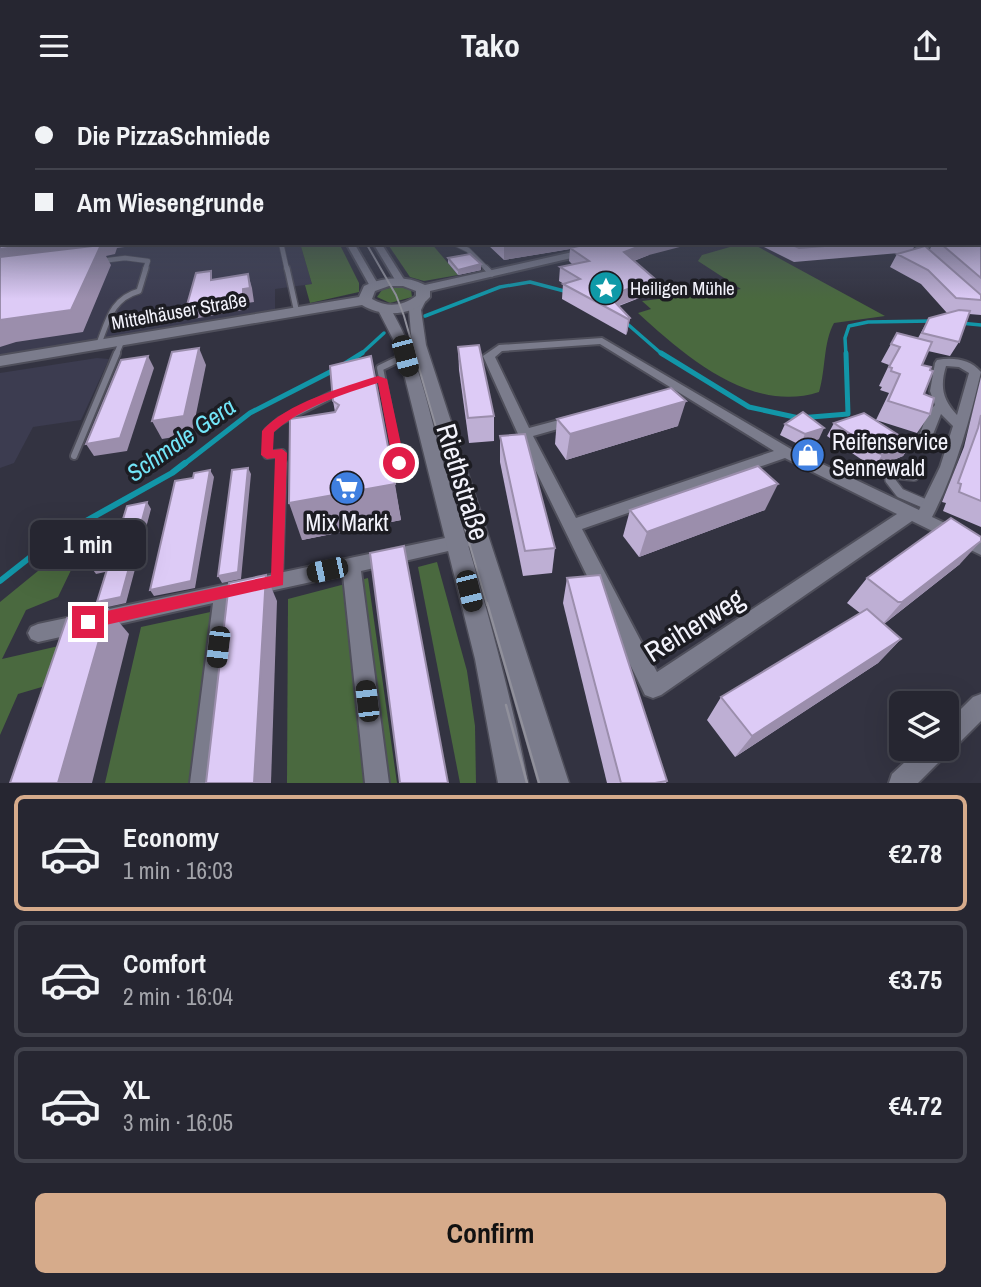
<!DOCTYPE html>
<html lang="en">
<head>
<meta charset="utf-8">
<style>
	:root { --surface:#262631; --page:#2e2e39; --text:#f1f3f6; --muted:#a4a5ab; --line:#42434d; --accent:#d6ab8b }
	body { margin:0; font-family:"Archivo Narrow",sans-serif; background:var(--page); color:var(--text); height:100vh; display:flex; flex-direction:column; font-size:26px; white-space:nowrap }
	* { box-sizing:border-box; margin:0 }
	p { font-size:23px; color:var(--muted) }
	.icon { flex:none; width:38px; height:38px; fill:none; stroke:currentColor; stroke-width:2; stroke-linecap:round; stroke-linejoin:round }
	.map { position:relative; height:692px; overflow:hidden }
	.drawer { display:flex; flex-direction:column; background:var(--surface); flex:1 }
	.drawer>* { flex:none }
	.top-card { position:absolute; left:0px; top:0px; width:982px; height:154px; box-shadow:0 7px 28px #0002,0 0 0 2px var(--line); display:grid; align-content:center; height:154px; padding:0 35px; background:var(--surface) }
	.buttons { position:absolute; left:889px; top:600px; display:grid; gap:14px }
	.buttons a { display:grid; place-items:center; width:70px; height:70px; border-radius:10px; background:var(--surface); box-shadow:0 7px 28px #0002,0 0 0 2px var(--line); font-size:35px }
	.end { position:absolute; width:32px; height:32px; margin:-16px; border:9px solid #e11d48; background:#fff; box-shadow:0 0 0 4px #fff }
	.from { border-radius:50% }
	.bubble { position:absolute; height:49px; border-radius:10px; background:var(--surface); box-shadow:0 7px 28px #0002,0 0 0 2px var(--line); font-size:23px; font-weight:700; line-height:49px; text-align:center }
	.car { position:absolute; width:21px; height:42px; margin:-21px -10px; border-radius:9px; box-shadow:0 0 5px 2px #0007; background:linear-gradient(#222 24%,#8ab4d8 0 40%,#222 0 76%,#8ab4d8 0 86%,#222 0) }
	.top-card b { display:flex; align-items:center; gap:24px; height:66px; font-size:26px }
	.top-card b+b { border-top:2px solid var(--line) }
	.top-card i { width:18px; height:18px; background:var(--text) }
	ul { padding:12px 0 0; list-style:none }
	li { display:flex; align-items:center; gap:21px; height:116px; margin:0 14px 10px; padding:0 21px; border:4px solid var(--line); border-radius:10px }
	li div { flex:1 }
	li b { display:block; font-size:26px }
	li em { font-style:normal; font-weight:700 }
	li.selected { border-color:var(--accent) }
	li>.icon { width:63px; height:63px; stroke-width:1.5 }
	.cta { display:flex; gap:14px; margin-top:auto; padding:14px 35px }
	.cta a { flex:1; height:80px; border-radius:10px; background:var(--accent); color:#111; font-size:28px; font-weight:700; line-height:80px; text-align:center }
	header { display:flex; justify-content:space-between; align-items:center; height:91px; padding:0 35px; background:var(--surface); font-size:32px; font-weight:700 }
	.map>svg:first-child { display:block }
	.built { fill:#3c3c50 }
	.green { fill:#4a693f }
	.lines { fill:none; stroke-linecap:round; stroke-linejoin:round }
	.stream-far2 { stroke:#1296a8; stroke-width:3.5 }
	.stream-far1 { stroke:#1296a8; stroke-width:5 }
	.stream { stroke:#1296a8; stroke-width:6 }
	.service-far3-casing { stroke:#4f4f5b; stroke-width:6 }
	.service-far2-casing { stroke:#4f4f5b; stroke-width:8 }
	.service-far1-casing { stroke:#4f4f5b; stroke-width:10 }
	.service-casing { stroke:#4f4f5b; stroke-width:12 }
	.minor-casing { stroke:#4f4f5b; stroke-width:4 }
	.tertiary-casing { stroke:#4f4f5b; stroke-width:3 }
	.secondary-casing { stroke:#4f4f5b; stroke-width:4 }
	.service-far3 { stroke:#7b7c8c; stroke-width:4.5 }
	.service-far2 { stroke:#7b7c8c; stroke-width:5 }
	.service-far1 { stroke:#7b7c8c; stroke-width:6 }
	.service { stroke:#7b7c8c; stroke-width:9 }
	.minor { fill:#7b7c8c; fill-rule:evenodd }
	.tertiary { fill:#7b7c8c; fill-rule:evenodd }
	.secondary { fill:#7b7c8c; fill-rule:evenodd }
	.tram-far1 { stroke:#90909b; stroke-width:2 }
	.tram { stroke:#90909b; stroke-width:2.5 }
	.wall { fill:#beafd4 }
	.shaded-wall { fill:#9b8eac }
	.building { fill:#ddcbf6; stroke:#9b8eac; stroke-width:2 }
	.route { fill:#e11d48 }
	.labels { text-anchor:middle; stroke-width:7; stroke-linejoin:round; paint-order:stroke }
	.far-poi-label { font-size:19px; fill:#f3f3fc; stroke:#1c1c22; text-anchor:start }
	.far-street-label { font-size:19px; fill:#f3f3fc; stroke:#1c1c22 }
	.poi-label { font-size:23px; fill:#f3f3fc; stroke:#1c1c22; text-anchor:start }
	.water-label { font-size:24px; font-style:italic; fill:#72e5f8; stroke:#1c1c22 }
	.near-street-label { font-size:28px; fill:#f3f3fc; stroke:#1c1c22 }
</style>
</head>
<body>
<header><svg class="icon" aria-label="menu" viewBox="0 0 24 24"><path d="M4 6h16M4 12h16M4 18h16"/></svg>Tako<svg class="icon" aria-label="share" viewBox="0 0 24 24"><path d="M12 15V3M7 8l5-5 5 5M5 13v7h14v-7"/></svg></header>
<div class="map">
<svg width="981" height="692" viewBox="0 0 981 692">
	<rect width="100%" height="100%" fill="#333341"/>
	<g class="built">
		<path d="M0,111L2,152H300L312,193L275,198V222L0,264Z"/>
		<path d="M97,267L109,268L81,329L33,336L14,372L0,377V282Z"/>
	</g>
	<g class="green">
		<path d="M300,152H339L359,192V201L310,212L305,194L312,193Z"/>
		<path d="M387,152H431L458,184L424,190L410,186Z"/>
		<path d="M744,152H751L885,225L834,232C823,252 826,278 819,301C751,323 685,265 638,222L651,218L642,210L741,198L698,170L702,164Z"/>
		<path d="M397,195L411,199L412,206L390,212L377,206L382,199Z"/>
		<path d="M87,446L58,506L26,519L2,568L63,554L52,593L18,603L0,644V511L71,453Z"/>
		<path d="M437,471L467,580L475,635L476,692H460L418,476Z"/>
		<path d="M368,487L397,692H287L288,508Z"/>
		<path d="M229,517L212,692H105L141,536Z"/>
	</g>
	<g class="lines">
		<g class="stream-far2">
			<path d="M425,225L500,196L530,191L568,201"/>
			<path d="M624,230L663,264"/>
			<path d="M960,232L981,234"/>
			<path d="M360,264L384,242"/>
			<path d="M846,264L845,247L849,235L868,231L932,230"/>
		</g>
		<g class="stream-far1">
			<path d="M661,262L749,316L799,327L848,323L846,262"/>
			<path d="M346,272L362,262"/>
			<path d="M183,374L250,322L334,279"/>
		</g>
		<path class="stream" d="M0,490L52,449L172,382L185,372"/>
		<g class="service-far3-casing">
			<g id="service-far3">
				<path d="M281,152L287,179"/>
				<path d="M454,152L468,159L488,179"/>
				<path d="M101,170L125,167L148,170L145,179"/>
			</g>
		</g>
		<g class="service-far2-casing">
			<g id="service-far2">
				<path d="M287,177L297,222"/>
				<path d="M486,177L492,183"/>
				<path d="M98,255C108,230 111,208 139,200L146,177"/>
				<path d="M116,264L121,252"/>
			</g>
		</g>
		<g class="service-far1-casing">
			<g id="service-far1">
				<path d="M74,365L117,262"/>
				<path d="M399,372L380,277L405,265"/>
				<path d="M282,374V362L267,364L268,340L280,330L338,301"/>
			</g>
		</g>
		<g class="service-casing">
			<g id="service">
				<path d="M914,385L895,383L890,389L900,402L930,415"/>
				<path d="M278,489L282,372"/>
			</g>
		</g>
		<g class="minor-casing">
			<g id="minor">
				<path d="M346,152H354L379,195L377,197H371Z"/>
				<path d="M373,152H381L405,190L403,192H397Z"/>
				<path d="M929,152H952L923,158L922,159L927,165L923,168L913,159L918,154Z"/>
				<path d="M602,247L791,358L919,419L940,376L953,335L941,323L930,351H920L918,348L928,321L935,314L930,300L935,272L937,269C953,266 970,268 981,281C969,331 956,380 932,426L981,449V464L912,430L661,604L653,607L645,604L518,343L483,265L499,254ZM600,253L774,360L576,427L533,345L579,332L581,329L574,325L529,337L495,266L502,260ZM946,275L959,276L969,282L957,324C942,308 940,295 946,275ZM785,367L897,423L657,581L582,438Z"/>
				<path d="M464,443L470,445L473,450L470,455L361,480L389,692H365L343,484L233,508L214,692H190L213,512L38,551L31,548L28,542L31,536L38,533Z"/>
				<path d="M981,603V630L955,656L947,659L944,666L918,692H889L892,683L919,658H947V632L973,606Z"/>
			</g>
		</g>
		<g class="tertiary-casing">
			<g id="tertiary">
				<path d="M419,207L425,211L421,219L426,254L569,692H539L412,254L409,219L415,208Z"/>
				<path d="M383,213L388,214C419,262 428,319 444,374C476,479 507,584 528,692H498L475,568L405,287L394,250L377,217Z"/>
			</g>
		</g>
		<g class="secondary-casing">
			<path id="secondary" d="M613,152H636L430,200V206C414,225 383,227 362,214L0,275V265L359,206L364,195C384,186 405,184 425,194ZM389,195H403L416,200V205C403,215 387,217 372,208L375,200Z"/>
		</g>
		<use href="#service-far3" class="service-far3"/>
		<use href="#service-far2" class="service-far2"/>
		<use href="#service-far1" class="service-far1"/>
		<use href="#service" class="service"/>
		<use href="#minor" class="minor"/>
		<use href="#tertiary" class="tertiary"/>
		<use href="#secondary" class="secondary"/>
		<path class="tram-far1" d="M366,152L396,204L404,225L487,514"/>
		<g class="tram">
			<path d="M487,512L539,692"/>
			<path d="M506,614L527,692"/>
		</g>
	</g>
	<g class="wall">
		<path d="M980,111H981V224L969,223L959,251L950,265L928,260L922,274L924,303L930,323L917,342L876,329L889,302L880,299L882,296L879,295L889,274L881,271L897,242L918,247L929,227L947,222L921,193L890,176L897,163L899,162L794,171L756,152H926L914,156L913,158H930L933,152H980Z"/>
		<path d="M488,152H582V154L649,164L634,170L655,188L652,202L619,215L630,227L627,242L626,244L562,208L563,193H564L559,190L560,176L572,173L569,170L570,158L504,169L488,154Z"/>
		<path d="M448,167L481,179L458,184L448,172Z"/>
		<path d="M458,256L494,325V350L469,352L459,279Z"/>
		<path d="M371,265L401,429L302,449L335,321L333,310Z"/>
		<path d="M981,286V436L943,420L946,412L942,411L964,356Z"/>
		<path d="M557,328L678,335L566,369L555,353Z"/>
		<path d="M834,332L911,352L903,365L874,377L827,345Z"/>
		<path d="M785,333L819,348L800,354L780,344Z"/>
		<path d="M500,345L555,457L552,482L523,485L500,371Z"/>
		<path d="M630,419H765L639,466L623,445Z"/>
		<path d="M960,473L884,533L901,548L878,572L735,666L707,629L721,606L860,522L847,512L867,487Z"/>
		<path d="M567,487L667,690L666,692H607L563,512Z"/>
	</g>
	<g class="shaded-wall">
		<path d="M44,152H155L117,157L115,163L106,165L111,174L83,241L16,251L0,256V158Z"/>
		<path d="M525,152H582V156L504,169V155Z"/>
		<path d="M648,152H695L649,164L622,174L624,161Z"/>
		<path d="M916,152H926L914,156Z"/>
		<path d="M481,173V179L458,184V179Z"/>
		<path d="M248,183L252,197L254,211L247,212L248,218L193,228L187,214L243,198Z"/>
		<path d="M655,188L652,202L609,218V205Z"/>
		<path d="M630,227L627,242L626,244L628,228Z"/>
		<path d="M199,257L206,274L192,343L162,348L152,330Z"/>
		<path d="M148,265L154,277L127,360L94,365L86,353Z"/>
		<path d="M686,310L678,335L566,369L570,343Z"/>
		<path d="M824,337L819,348L800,354L805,343Z"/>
		<path d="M911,352L903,365L874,377L882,364Z"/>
		<path d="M248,377L251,383L241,488L222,492L218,485Z"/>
		<path d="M210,379L214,386L195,497L154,505L150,499Z"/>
		<path d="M395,393L401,429L302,449L289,412Z"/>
		<path d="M778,393L765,419L639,466L647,441Z"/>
		<path d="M147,411L151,418L126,512L103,517L97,511Z"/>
		<path d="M981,450L960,473L880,536L902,511Z"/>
		<path d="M109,472L114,479L96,483L91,476Z"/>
		<path d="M266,484L277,510L271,692H254Z"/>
		<path d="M108,518L129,543L92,692H58Z"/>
		<path d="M901,548L878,572L735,666L752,645Z"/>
	</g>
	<g class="building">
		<rect x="980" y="111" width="1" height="27"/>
		<path d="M0,123H2V152H44L0,158Z"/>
		<path d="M980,148L981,149V187L940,152H980Z"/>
		<path d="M500,152H525L504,155Z"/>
		<path d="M592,152H648L624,161L655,188L609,205L630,227L628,228L563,193L580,188L560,176L589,170L570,157Z"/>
		<path d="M788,152H864L799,157Z"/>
		<path d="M101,154L71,219L0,229V166Z"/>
		<path d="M925,155L981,204V209L956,207L928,179L897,163Z"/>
		<path d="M470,163L481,173L458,179L448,167Z"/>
		<path d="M211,180V189L248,183L250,197L243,198V205L187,214L196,182Z"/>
		<path d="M959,219L970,220L959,251L922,242L929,227Z"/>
		<path d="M897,242L932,251L922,274L931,276L930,279L933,280L924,303L934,307L930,323L888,310L900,283L891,280L892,277L889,276L900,256L891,253Z"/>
		<path d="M479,254L494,325L468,327L458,256Z"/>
		<path d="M199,257L184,325L152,330L172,261Z"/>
		<path d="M148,265L120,347L86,353L121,269Z"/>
		<path d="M371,265L395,393L289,412L290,328L335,321L339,314L333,310L330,275Z"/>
		<path d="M671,297L686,310L570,343L557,328Z"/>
		<path d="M803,321L824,337L805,343L785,333Z"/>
		<path d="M864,322L911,352L882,364L834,332Z"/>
		<path d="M981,324V410L959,401L961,393L958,392L978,337Z"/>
		<path d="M525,343L555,457L525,460L500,345Z"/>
		<path d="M758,375L778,393L647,441L630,419Z"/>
		<path d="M248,377L238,481L218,485L232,379Z"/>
		<path d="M210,379L191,490L150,499L175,390L193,387L194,382Z"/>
		<path d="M147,411L121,506L97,511L109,472L91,476L106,431L123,428L127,415Z"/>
		<path d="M951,427L981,446V450L902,511H898L867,487Z"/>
		<path d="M404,455L448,692H400L370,462Z"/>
		<path d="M266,484L254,692H206L229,492Z"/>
		<path d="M600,484L667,690L655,692H621L567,487Z"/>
		<path d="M108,518L58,692H10L67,527Z"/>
		<path d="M867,518L901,548L752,645L721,606Z"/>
	</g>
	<linearGradient id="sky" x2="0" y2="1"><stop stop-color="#1c1c24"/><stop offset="0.53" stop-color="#4a5065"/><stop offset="1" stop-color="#4a5065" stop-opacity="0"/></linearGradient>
	<rect width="981" height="208" fill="url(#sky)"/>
	<path class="route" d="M378,285L387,288L405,372L403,374L399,376L393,372L378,292C343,303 302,316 274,341L273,359L282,358L287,362L283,494L88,538L83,536L80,531L83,526L88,524L271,485L275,367L267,368L261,364L262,340C286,312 344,296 378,285Z"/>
	<defs>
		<g id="sight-disc" transform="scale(1.75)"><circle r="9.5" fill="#0f9aa8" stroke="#1c1c22"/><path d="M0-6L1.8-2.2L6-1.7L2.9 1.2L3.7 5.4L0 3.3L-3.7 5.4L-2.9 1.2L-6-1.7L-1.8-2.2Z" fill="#fff"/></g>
		<g id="shop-disc" transform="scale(1.75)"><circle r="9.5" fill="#3f7fe0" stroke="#1c1c22"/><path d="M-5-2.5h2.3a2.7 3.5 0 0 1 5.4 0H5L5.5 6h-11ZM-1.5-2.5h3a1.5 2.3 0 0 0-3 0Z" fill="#fff"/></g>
		<g id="supermarket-disc" transform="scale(1.75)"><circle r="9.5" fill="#3f7fe0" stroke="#1c1c22"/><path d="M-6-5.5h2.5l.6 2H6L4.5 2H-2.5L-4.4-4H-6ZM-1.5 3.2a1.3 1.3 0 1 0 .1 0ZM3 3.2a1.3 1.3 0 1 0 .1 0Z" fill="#fff"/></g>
	</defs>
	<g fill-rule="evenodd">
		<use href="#sight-disc" x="606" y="197"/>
		<use href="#shop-disc" x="808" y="364"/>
		<use href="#supermarket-disc" x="347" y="397"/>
	</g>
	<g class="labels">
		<g class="far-poi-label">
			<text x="630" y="204">Heiligen Mühle</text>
		</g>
		<g class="far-street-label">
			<text transform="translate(179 220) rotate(-10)" y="7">Mittelhäuser Straße</text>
		</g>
		<g class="poi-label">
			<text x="832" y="359">Reifenservice<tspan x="832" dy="26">Sennewald</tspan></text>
			<text x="347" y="440" text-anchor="middle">Mix Markt</text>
		</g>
		<g class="water-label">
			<text transform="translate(181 349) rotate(-35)" y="8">Schmale Gera</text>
		</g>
		<g class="near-street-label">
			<text transform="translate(463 391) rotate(73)" y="10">Riethstraße</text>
			<text transform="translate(694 534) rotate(-32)" y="10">Reiherweg</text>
		</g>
	</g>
</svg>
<div class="buttons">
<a><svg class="icon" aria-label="layers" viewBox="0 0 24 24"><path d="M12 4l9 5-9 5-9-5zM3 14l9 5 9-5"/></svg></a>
</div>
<i class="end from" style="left:399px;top:372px"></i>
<i class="end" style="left:88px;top:531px"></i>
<div class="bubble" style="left:30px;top:429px;width:116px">1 min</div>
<i class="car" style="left:405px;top:265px;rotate:165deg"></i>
<i class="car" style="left:327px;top:479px;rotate:258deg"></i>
<i class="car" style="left:469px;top:500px;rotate:166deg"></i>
<i class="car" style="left:218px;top:556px;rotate:187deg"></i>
<i class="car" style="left:367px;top:610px;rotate:353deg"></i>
<div class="top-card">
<b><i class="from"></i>Die PizzaSchmiede</b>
<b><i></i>Am Wiesengrunde</b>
</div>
</div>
<section class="drawer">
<ul>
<li class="selected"><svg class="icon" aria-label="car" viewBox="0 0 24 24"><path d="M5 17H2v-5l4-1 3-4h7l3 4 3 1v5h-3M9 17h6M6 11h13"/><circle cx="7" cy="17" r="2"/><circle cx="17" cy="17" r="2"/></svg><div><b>Economy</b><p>1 min · 16:03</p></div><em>€2.78</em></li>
<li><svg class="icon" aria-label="car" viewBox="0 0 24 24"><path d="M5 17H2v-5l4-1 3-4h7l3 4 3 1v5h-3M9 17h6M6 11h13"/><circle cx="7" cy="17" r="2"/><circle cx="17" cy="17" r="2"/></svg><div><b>Comfort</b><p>2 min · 16:04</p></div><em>€3.75</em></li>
<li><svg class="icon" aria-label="car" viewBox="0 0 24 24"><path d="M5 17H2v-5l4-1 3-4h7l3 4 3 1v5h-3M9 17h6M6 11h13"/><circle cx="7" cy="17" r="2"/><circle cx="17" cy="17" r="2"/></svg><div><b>XL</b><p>3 min · 16:05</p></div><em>€4.72</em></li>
</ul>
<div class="cta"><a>Confirm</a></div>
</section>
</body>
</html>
